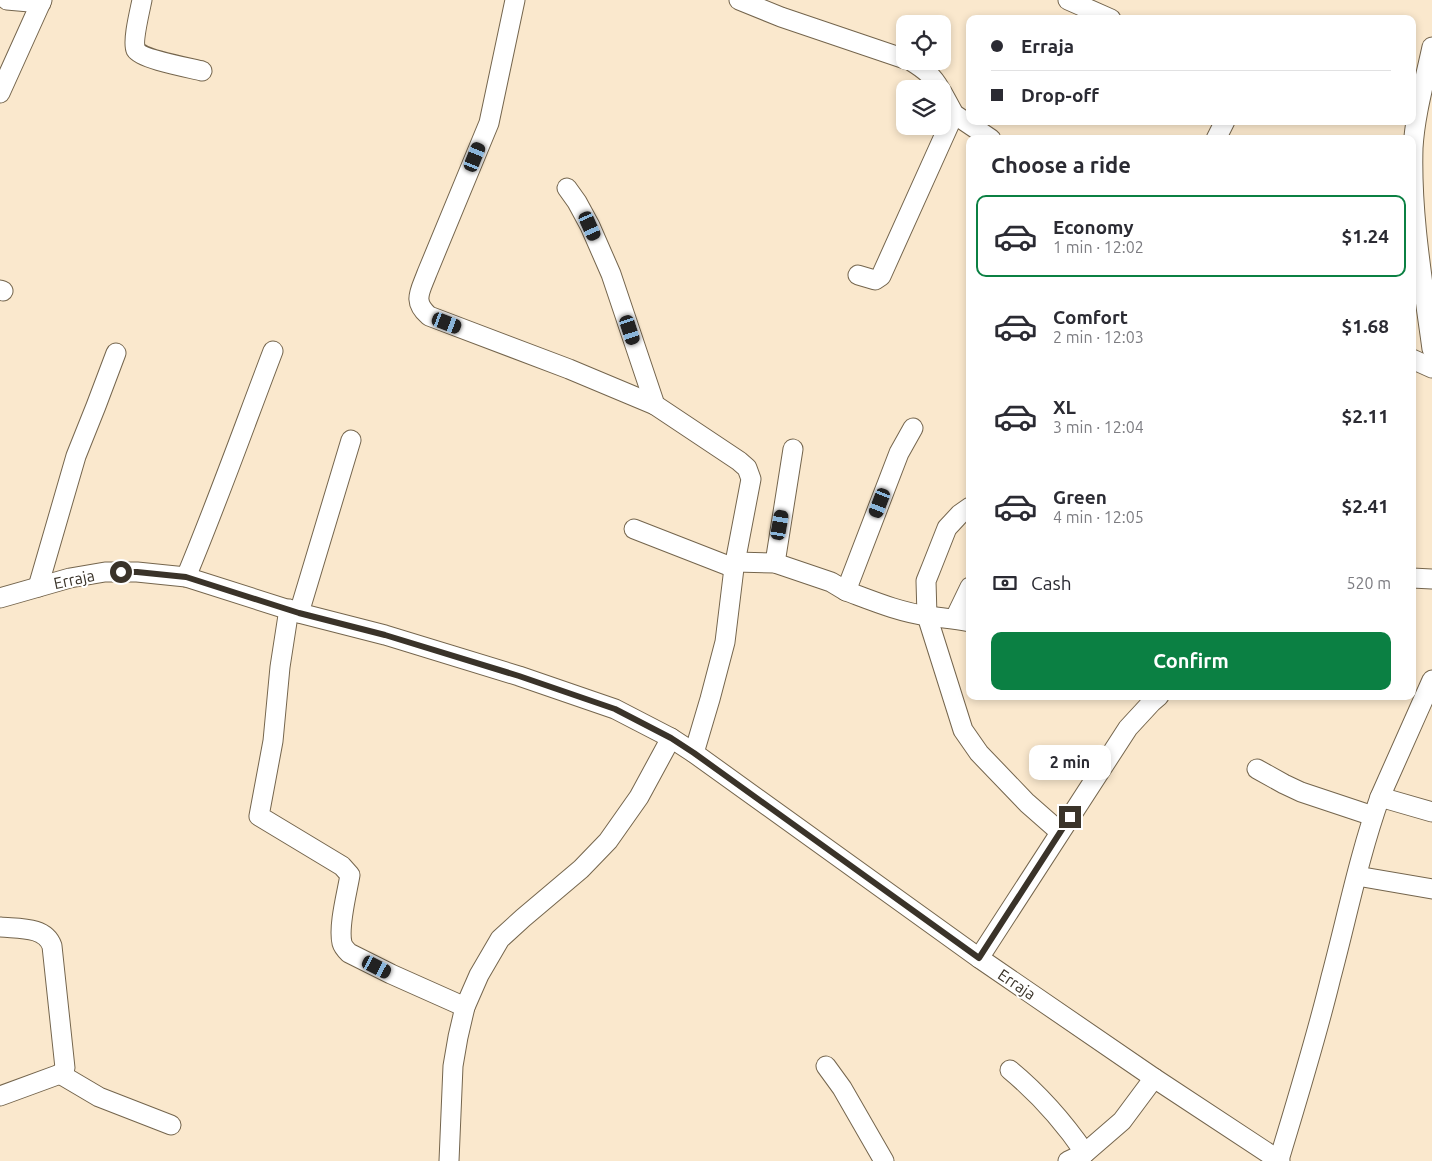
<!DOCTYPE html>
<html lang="en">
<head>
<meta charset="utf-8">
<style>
	:root { --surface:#fff; --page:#f2f2f3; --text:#2b2b33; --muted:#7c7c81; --line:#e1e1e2; --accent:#0b8043 }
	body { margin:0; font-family:Ubuntu,sans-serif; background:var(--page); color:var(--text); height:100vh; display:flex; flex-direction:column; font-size:19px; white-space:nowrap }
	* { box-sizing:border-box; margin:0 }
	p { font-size:16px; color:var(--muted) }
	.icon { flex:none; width:28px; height:28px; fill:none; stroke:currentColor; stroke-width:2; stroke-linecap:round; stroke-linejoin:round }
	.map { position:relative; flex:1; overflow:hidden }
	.sheet { position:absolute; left:966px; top:135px; width:450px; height:565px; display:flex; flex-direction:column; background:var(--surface); border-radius:10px; box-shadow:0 2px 8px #0003 }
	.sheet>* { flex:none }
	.top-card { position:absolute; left:966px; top:15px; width:450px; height:110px; border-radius:10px; box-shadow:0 2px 8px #0003; display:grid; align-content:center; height:110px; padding:0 25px; background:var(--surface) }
	.controls { position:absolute; left:896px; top:15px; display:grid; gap:10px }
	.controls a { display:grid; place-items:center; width:55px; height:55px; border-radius:10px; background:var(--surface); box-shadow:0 2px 8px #0003; font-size:25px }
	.end { position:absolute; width:22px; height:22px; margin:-11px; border:6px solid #3a3329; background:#fff; box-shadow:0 0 0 2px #fff }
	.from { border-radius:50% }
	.bubble { position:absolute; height:35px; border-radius:10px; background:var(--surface); box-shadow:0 2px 8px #0003; font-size:16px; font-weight:600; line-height:35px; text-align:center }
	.car { position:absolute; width:15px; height:30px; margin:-15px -8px; border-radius:6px; box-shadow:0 0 4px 1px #0007; background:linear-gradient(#222 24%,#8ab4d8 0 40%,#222 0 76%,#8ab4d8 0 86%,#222 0) }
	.top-card b { display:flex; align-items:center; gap:18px; height:48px; font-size:19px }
	.top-card b+b { border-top:1px solid var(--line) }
	.top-card i { width:12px; height:12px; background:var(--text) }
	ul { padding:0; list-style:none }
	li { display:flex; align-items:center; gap:15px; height:82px; margin:0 10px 8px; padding:0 15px; border:2px solid transparent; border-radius:10px }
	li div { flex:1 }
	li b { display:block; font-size:19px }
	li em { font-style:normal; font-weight:600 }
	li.on { border-color:var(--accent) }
	li>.icon { width:45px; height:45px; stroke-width:1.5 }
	h2 { padding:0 25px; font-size:22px; line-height:60px }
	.pay { display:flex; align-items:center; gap:12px; height:55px; padding:0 25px; font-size:19px }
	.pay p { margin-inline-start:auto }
	.button { display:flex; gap:10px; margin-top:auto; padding:10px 25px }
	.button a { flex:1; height:58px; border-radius:10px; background:var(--accent); color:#fff; font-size:20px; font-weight:600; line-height:58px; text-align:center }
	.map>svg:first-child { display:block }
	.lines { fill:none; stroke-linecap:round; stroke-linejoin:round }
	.minor-casing { stroke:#74654d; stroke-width:21 }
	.minor { stroke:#fff; stroke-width:19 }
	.route { stroke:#3a3329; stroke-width:6 }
	.labels { text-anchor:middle; stroke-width:4; stroke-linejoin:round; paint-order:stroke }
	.street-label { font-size:16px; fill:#3a3329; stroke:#fff }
</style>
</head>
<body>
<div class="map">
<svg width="1432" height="1161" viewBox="0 0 1432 1161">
	<rect width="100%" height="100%" fill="#fae8cd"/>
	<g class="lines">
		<g class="minor-casing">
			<g id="minor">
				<path d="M7,0L41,3"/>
				<path d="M142,0C140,10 132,42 136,50C141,59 190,68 202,71"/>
				<path d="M515,0L489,123L427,273C420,292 412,301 429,316L569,369L655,405"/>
				<path d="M739,0L781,17L905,59"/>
				<path d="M1068,0L1111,19"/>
				<path d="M1432,47C1425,80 1415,114 1413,148C1411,216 1423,282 1432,349"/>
				<path d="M911,61C924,69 933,76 940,89"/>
				<path d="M942,92L954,114L991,139"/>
				<path d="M0,93L42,0"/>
				<path d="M1216,139L1225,121"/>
				<path d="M567,188L577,202L590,226L611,274L655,405L739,461L747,468L751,479L734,568L725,642L710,699L694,753"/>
				<path d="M858,275L875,280L881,276L954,114"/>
				<path d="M0,290L3,291"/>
				<path d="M1412,359L1432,368"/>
				<path d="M970,507L960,514L947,528L932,566L926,581L927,616L963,730L979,753L1027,803L1060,832"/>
				<path d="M634,529L734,568"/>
				<path d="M735,562L775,563L831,582L846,591L899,453L913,428"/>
				<path d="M775,563L793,449"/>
				<path d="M186,577C217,503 244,427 273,351"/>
				<path d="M1412,578L1432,579"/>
				<path d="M38,587L76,456L96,406L116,353"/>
				<path d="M846,591C873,601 899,612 928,616C942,618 956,619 970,622"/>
				<path d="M0,598L70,578L105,572H137L186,577L299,613L385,635L519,676L615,709L671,738L694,753L979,958L1154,1078L1280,1161"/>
				<path d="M289,609L280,667L273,741L259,816L342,866L350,875C347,893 338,926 342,943C343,947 346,950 349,953L391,974L465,1007"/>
				<path d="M299,613L351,440"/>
				<path d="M955,618L970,587"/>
				<path d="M1257,769L1284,784L1301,792L1373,816"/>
				<path d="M1380,797L1432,812"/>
				<path d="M1357,876L1432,889"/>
				<path d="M0,927C18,929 45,926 52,946L65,1068L60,1074L0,1096"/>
				<path d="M979,958L1128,728L1152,702L1159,696"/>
				<path d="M826,1066L842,1088L884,1161"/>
				<path d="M1010,1070C1039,1094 1063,1121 1085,1153"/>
				<path d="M60,1074L99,1097L171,1125"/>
				<path d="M1279,1160C1297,1100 1316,1039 1331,977C1347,917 1359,856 1380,797L1432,680"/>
				<path d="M449,1161L453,1066L458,1037L465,1007L479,975L500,939L523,918L581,869L608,841L639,797L671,738"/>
				<path d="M1068,1161L1085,1153L1122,1121L1154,1078"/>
			</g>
		</g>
		<use href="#minor" class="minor"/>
	</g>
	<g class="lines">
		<path class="route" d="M121,572H137L186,577L299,613L385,635L519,676L615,709L671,738L694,753L979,958L1070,817"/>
	</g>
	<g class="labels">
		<g class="street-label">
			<text transform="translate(74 579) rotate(-12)" y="6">Erraja</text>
			<text transform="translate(1017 984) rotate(34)" y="6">Erraja</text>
		</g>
	</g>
</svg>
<div class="controls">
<a><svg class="icon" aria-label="locate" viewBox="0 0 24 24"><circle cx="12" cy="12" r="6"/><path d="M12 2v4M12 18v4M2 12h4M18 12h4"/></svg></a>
<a><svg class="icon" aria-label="layers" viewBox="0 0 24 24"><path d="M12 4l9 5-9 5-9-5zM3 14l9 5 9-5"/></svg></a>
</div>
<i class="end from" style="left:121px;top:572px"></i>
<i class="end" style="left:1070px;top:817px"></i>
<div class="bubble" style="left:1029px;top:745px;width:82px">2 min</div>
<i class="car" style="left:475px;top:157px;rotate:22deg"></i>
<i class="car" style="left:590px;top:226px;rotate:156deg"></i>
<i class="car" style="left:447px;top:323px;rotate:111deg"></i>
<i class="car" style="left:630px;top:330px;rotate:162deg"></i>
<i class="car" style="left:880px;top:503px;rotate:201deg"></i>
<i class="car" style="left:780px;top:525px;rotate:10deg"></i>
<i class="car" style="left:377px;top:967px;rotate:117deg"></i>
<div class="top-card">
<b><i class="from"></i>Erraja</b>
<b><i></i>Drop-off</b>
</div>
<section class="sheet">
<h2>Choose a ride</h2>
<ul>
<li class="on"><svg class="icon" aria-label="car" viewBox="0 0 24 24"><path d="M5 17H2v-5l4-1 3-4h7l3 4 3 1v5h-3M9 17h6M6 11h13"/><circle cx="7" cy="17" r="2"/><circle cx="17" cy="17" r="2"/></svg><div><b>Economy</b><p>1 min · 12:02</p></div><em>$1.24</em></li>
<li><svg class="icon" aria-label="car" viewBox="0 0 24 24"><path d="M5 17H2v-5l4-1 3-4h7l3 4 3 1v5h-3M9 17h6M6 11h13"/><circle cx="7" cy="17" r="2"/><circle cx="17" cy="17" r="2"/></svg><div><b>Comfort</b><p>2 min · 12:03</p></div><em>$1.68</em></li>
<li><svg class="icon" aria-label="car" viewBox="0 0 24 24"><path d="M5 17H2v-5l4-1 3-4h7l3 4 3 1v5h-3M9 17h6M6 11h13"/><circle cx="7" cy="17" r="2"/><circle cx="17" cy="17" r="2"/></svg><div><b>XL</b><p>3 min · 12:04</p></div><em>$2.11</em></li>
<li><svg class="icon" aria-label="car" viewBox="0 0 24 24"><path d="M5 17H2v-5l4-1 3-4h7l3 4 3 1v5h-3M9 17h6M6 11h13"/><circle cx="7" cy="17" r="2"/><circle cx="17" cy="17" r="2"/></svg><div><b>Green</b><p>4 min · 12:05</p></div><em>$2.41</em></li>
</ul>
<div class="pay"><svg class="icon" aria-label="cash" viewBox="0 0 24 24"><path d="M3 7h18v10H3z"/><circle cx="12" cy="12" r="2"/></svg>Cash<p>520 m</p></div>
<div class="button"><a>Confirm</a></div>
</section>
</div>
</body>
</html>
